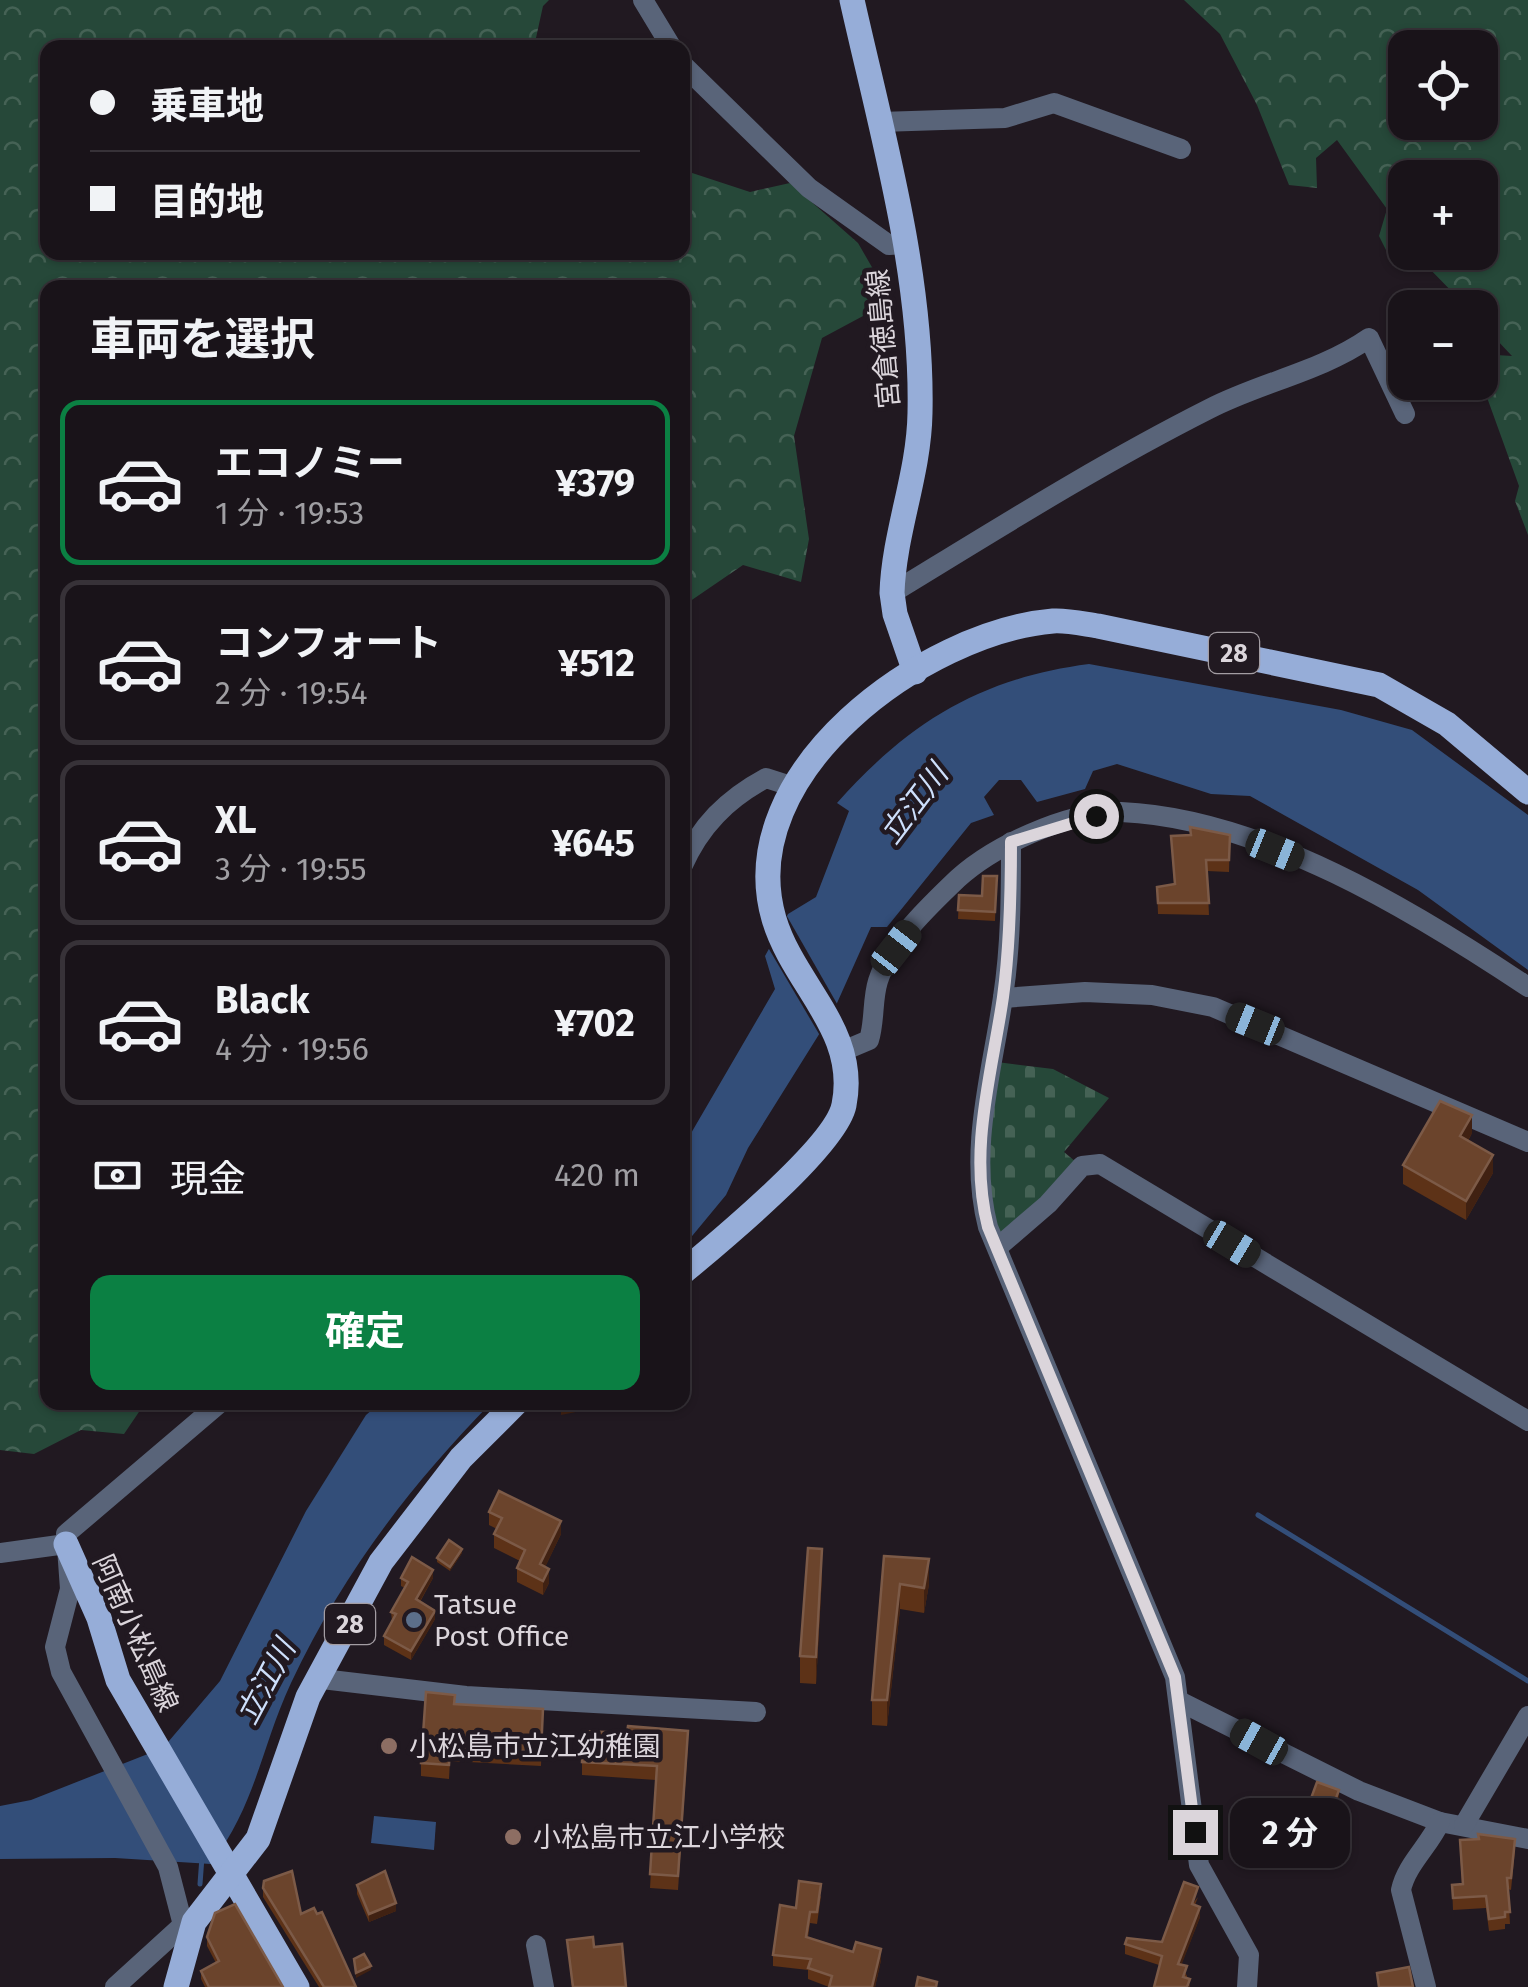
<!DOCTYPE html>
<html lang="ja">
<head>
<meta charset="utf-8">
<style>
	:root { --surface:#191319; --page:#221c22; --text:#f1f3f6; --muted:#9f9ea2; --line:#373238; --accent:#0b8043 }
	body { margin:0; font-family:"Fira Sans","Noto Sans JP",sans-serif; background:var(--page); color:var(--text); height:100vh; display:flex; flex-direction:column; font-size:38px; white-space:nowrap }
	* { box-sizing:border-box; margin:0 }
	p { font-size:32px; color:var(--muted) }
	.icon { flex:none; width:55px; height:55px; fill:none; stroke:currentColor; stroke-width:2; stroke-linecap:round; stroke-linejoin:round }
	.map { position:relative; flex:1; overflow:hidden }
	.details { position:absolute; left:40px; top:280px; width:650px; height:1130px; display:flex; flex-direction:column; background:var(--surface); border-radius:20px; box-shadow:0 2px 8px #0004,0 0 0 2px var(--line) }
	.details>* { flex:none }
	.banner { position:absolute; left:40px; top:40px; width:650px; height:220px; border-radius:20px; box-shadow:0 2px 8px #0004,0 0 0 2px var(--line); display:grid; align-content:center; height:220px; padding:0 50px; background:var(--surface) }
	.fabs { position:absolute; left:1388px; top:30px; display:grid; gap:20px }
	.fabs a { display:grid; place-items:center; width:110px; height:110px; border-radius:20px; background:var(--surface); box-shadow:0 2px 8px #0004,0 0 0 2px var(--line); font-size:50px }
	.end { position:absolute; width:45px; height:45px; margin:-22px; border:12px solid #dbd5db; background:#111; box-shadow:0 0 0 5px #111 }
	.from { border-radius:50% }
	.bubble { position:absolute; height:70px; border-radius:20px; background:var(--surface); box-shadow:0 2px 8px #0004,0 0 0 2px var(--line); font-size:32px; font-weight:700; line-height:70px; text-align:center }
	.car { position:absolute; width:30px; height:60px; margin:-30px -15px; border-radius:12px; box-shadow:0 0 8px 2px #0007; background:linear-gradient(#222 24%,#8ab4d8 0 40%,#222 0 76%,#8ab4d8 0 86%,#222 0) }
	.banner b { display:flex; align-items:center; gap:35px; height:95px; font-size:38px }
	.banner b+b { border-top:2px solid var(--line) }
	.banner i { width:25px; height:25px; background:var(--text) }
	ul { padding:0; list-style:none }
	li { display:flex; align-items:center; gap:30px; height:165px; margin:0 20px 15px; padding:0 30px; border:5px solid var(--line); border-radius:20px }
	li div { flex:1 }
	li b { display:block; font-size:38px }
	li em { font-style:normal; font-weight:700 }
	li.selected { border-color:var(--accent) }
	li>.icon { width:90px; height:90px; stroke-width:1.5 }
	h2 { padding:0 50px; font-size:45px; line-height:120px }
	.pay { display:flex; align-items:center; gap:25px; height:110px; padding:0 50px; font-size:38px }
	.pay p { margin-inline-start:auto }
	.action { display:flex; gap:20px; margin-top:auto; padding:20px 50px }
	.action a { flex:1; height:115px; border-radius:20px; background:var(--accent); color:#fff; font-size:40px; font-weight:700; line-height:115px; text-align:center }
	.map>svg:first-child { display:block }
	.forest { fill:url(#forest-crowns); fill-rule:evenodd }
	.cemetery { fill:url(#cemetery-stones) }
	.water { fill:#334e79 }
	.pier { fill:#211921 }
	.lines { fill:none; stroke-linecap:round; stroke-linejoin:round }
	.stream { stroke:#334e79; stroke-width:5 }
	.minor { stroke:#596479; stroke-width:20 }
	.major { stroke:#96add8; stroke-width:25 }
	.wall { fill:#5d3217 }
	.shaded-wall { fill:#402112 }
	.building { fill:#6b442c; stroke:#7c5a47; stroke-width:2.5 }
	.route { stroke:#dbd5db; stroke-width:12 }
	.service-dot { fill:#5c6f8a; stroke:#211921; stroke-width:4 }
	.education-dot { fill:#8d6e63; stroke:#211921; stroke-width:4 }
	.labels { text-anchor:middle; stroke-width:9; stroke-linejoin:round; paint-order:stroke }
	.shield { fill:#211921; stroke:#a39da3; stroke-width:2.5 }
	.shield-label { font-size:25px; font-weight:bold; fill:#dbd5db }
	.street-label { font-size:28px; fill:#dbd5db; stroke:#211921 }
	.poi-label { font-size:28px; fill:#dbd5db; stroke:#211921; text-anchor:start }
	.water-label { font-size:30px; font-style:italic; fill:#cddffb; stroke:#211921 }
</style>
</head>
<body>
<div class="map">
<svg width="1528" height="1987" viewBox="0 0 1528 1987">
	<defs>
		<pattern id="forest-crowns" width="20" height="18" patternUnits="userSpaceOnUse" patternTransform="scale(2.5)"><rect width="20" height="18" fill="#264839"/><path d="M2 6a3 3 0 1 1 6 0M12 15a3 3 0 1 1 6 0" fill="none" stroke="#456255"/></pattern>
		<pattern id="cemetery-stones" width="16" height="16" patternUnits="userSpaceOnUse" patternTransform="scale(2.5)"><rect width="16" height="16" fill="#264839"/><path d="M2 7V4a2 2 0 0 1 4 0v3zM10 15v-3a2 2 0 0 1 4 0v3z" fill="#456255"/></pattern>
	</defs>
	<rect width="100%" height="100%" fill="#211921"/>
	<g class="forest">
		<path d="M0,0H549L543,6L534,47L48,48V252H682L683,170L750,192L790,183L858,243L884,288L863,316L822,338L794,436L809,539L801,582L743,565L683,606L682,288H48V1402L145,1403L124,1434L81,1430L34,1454L0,1450Z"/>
		<path d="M1184,0H1528V535L1515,501L1519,486L1480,378V354L1512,356L1480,322V308L1467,307L1422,261L1393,264L1379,236L1387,209L1337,140L1316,158L1317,188L1289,185L1257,105L1220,34ZM1405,48H1480V122H1405ZM1405,178H1480V252H1405Z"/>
	</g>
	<path class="cemetery" d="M997,1062L1053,1069L1109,1098L1064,1152L1076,1162L1046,1198L999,1234L985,1186Z"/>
	<g class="water">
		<path d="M1089,664L1341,710L1412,730L1528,815V970L1418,890L1250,796L1211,794L1117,764L1093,771L1085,789L1037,802L1021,780H999L984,797L994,815L971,823L887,927H871L833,1012L748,1148L726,1195L683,1247V1147L775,989L765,956L788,914L816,897L849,811L837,803C909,722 981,678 1089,664Z"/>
		<path d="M380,1403H491C408,1488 342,1575 291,1683C260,1750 257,1802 211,1864L115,1858L0,1859V1806L31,1800L163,1748L220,1681L306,1511L366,1415Z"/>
		<path d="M374,1816L436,1822L434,1850L371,1843Z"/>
	</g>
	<path class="pier" d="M784,911L840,1009L822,1039L766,944Z"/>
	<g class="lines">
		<g class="stream">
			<path d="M1258,1515L1528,1681"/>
			<path d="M200,1884L202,1857"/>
		</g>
		<g class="minor">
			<path d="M643,0L672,48"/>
			<path d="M682,64L809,188L889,245L904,244"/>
			<path d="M880,122L1005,118L1054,103L1181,149"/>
			<path d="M892,593C997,529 1100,464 1209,409C1261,382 1320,372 1369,338L1405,414"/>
			<path d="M1011,842C1011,893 1011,945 1003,997C992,1073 968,1150 988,1227L1175,1677L1199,1865L1249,1955L1247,1987"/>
			<path d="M682,867C700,826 727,799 766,778L794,787"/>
			<path d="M1003,998L1085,992L1152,995L1213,1007L1528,1142"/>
			<path d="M843,1051L869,1040C875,1021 872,1000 878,981C890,944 924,911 951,885C989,847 1067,811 1121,812C1262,818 1414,911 1528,987"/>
			<path d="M998,1247L1048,1204L1082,1166L1100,1164L1528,1421"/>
			<path d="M0,1553L66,1544"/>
			<path d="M322,1679L466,1696L756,1712"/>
			<path d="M1181,1702L1359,1791L1440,1822L1528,1839"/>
			<path d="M1464,1825L1528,1716"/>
			<path d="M183,1925L168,1867L61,1672L55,1647L70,1589L66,1534L221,1402"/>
			<path d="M536,1945L544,1987"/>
			<path d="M115,1987L183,1925L192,1923"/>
			<path d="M1426,1987L1401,1890C1406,1865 1429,1846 1440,1822"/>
		</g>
		<g class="major">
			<path d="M852,0C882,134 923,275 920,413C919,475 894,532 892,593L895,614L915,672"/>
			<path d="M682,1273C718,1243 836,1146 844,1105C859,1030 794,986 774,919C731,772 925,632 1053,621C1067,620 1084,624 1098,626L1379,685L1447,724L1528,792"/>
			<path d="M66,1544L99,1618L118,1680L297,1987"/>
			<path d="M176,1987L194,1922L258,1839L308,1697L381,1562L461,1458L517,1402"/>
		</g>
	</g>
	<g class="wall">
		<path d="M1230,835L1229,872L1207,871L1209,915L1158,914L1157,887L1174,884L1171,836Z"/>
		<path d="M997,876L995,921L958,919L959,895L982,896Z"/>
		<path d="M1472,1133L1468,1141L1493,1173L1466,1220L1403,1184V1165Z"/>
		<path d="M489,1512L561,1534L545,1567L549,1583L543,1595L517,1582V1568L520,1561L494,1548V1534L497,1529L489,1525Z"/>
		<path d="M462,1553L450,1571L437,1562V1558Z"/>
		<path d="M884,1556L929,1584L924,1613L900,1609L887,1726L872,1725V1700Z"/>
		<path d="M822,1576L816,1684L800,1683V1656Z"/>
		<path d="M401,1578H433L420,1602L435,1619L411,1660L384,1645V1636L392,1621L391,1612L405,1588L401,1586Z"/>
		<path d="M455,1704L543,1709L541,1766L450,1761L449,1779L421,1776V1763Z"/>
		<path d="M688,1745L678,1890L650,1888L656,1780L582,1775V1762Z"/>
		<path d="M1339,1800L1328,1830L1306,1821V1812Z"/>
		<path d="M1515,1850L1511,1890L1508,1889L1510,1924H1505V1929L1489,1931L1486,1908L1453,1910L1452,1885L1462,1884L1460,1851Z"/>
		<path d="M357,1885L396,1911L369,1922L357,1894Z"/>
		<path d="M263,1888L301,1914L356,1987H319L263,1897Z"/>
		<path d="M821,1896L817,1924L810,1923L808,1937L881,1960L875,1987H829L808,1979V1970L773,1966V1955L796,1908Z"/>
		<path d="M1198,1897L1195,1905L1200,1917L1181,1965L1187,1976L1190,1987L1159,1965L1125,1954V1944L1162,1942Z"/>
		<path d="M207,1937L283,1987H205L201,1979V1971L216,1963L207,1946Z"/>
		<path d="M567,1940L594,1947L626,1987H572Z"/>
	</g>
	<g class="shaded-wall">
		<path d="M1472,1115V1133L1460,1155V1136Z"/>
		<path d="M1493,1155V1173L1466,1220V1201Z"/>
		<path d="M583,1402H611V1405L561,1415V1407Z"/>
		<path d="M561,1521V1534L540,1578V1564Z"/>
		<path d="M462,1549V1553L450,1571V1567Z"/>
		<path d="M822,1549V1576L816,1684V1657Z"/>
		<path d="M929,1559V1584L924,1613V1588Z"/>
		<path d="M549,1569V1583L543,1595V1581Z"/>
		<path d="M433,1570V1578L416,1608V1599Z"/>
		<path d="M900,1584V1609L887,1726V1700Z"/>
		<path d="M435,1611V1619L411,1660V1651Z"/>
		<path d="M1339,1790V1800L1328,1830V1820Z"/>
		<path d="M396,1903V1911L369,1922V1914Z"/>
		<path d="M1200,1907V1917L1178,1974V1964Z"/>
		<path d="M881,1949V1960L875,1987H872Z"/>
		<path d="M371,1966V1970L356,1978V1973Z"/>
	</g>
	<g class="building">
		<path d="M1190,827L1230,835L1229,860H1206L1209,903H1158L1157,887L1175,884L1171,836L1191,835Z"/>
		<path d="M983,876H997L995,912L958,910L959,895L982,896Z"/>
		<path d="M1440,1101L1472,1115L1460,1136L1493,1155L1466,1201L1403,1165Z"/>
		<path d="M560,1402H583L561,1407Z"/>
		<path d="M499,1491L561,1521L540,1564L549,1569L543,1581L517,1568L525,1550L494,1534L502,1518L489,1512Z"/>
		<path d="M449,1540L462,1549L450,1567L437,1558Z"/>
		<path d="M808,1548L822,1549L816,1657L800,1656Z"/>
		<path d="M884,1556L929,1559L924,1588L900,1584L887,1700H872Z"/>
		<path d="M412,1557L433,1570L416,1599L435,1611L411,1651L384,1636L396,1614L391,1612L408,1582L401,1578Z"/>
		<path d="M426,1692L455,1695L454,1704L543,1709L541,1752L450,1747L449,1765L421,1763Z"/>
		<path d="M628,1726L688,1731L678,1876L650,1874L657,1766L582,1762L584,1731L627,1733Z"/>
		<path d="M1317,1782L1339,1790L1328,1820L1306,1812Z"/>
		<path d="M1478,1834L1515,1839L1511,1878H1507L1510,1912H1505V1917L1489,1919L1486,1896L1453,1898L1452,1885L1463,1884L1460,1840L1479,1839Z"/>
		<path d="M292,1871L301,1914L314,1908L317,1914L322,1912L356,1987H324L263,1888L264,1881Z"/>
		<path d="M385,1871L396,1903L369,1914L357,1885Z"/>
		<path d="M799,1881L821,1884L817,1912H810L806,1937L853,1952L856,1942L881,1949L872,1987H829L832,1976L808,1968L811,1959L773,1955L780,1905L796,1908Z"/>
		<path d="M1184,1882L1198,1887L1192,1904L1200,1907L1178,1964L1187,1966L1183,1977L1190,1979L1187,1987H1154L1162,1956L1125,1944L1127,1938L1162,1942Z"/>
		<path d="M235,1904L283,1987H209L201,1971L219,1961L207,1937L215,1913Z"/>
		<path d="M593,1937L594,1947L622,1944L626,1987H573L567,1940Z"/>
		<path d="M364,1954L371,1966L356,1973L354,1959Z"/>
		<path d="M1409,1967L1413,1987H1379L1377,1973Z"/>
		<path d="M918,1977L937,1982L936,1987H916Z"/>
	</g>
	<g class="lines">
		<path class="route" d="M1096,816L1011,842C1011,893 1010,946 1003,997C992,1073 968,1150 988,1227L1175,1677L1195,1832"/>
	</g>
	<circle class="service-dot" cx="414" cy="1620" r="10"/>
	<g class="education-dot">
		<circle cx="389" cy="1746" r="10"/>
		<circle cx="513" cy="1837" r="10"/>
	</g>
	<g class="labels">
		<g class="shield">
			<rect x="1209" y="633" width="50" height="40" rx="8"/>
			<rect x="325" y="1604" width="50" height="40" rx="8"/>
		</g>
		<g class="shield-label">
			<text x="1234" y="662">28</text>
			<text x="350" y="1633">28</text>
		</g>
		<g class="street-label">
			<text transform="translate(883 339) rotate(-95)" y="10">宮倉徳島線</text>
			<text transform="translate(136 1633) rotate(66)" y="10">阿南小松島線</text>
		</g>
		<g class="poi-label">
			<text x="434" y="1614">Tatsue<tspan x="434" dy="32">Post Office</tspan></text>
			<text x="409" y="1756">小松島市立江幼稚園</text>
			<text x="533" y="1847">小松島市立江小学校</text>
		</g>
		<g class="water-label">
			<text transform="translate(914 804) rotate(-53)" y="10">立江川</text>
			<text transform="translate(266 1682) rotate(-62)" y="10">立江川</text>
		</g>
	</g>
</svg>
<div class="fabs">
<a><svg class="icon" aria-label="locate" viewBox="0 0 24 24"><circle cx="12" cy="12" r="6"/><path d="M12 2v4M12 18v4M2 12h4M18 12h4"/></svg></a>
<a>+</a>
<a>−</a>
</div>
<i class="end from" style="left:1096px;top:816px"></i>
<i class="end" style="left:1195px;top:1832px"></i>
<div class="bubble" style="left:1230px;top:1798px;width:120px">2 分</div>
<i class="car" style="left:1275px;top:850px;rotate:112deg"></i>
<i class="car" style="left:896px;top:948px;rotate:38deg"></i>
<i class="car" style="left:1255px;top:1024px;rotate:292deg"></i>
<i class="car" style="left:1232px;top:1244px;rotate:121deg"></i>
<i class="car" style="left:1259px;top:1742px;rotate:299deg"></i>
<div class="banner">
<b><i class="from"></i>乗車地</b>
<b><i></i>目的地</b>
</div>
<section class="details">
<h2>車両を選択</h2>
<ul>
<li class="selected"><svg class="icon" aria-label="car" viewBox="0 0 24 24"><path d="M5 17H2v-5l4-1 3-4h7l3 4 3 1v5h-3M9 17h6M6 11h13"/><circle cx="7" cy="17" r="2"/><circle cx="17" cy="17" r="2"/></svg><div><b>エコノミー</b><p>1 分 · 19:53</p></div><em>¥379</em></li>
<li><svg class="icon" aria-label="car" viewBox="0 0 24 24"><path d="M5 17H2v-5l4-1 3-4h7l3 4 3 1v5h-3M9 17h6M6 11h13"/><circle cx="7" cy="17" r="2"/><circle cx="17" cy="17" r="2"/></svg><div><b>コンフォート</b><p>2 分 · 19:54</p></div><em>¥512</em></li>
<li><svg class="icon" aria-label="car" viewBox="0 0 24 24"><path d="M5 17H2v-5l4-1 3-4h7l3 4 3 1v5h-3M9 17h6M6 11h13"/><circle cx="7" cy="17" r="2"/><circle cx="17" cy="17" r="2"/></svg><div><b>XL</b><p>3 分 · 19:55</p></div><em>¥645</em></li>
<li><svg class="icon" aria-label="car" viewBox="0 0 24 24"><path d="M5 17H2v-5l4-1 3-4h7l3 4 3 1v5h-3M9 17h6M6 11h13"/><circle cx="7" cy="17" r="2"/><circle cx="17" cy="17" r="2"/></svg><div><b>Black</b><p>4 分 · 19:56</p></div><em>¥702</em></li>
</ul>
<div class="pay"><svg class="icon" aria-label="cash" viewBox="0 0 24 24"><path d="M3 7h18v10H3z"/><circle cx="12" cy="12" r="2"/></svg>現金<p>420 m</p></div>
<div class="action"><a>確定</a></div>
</section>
</div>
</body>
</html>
